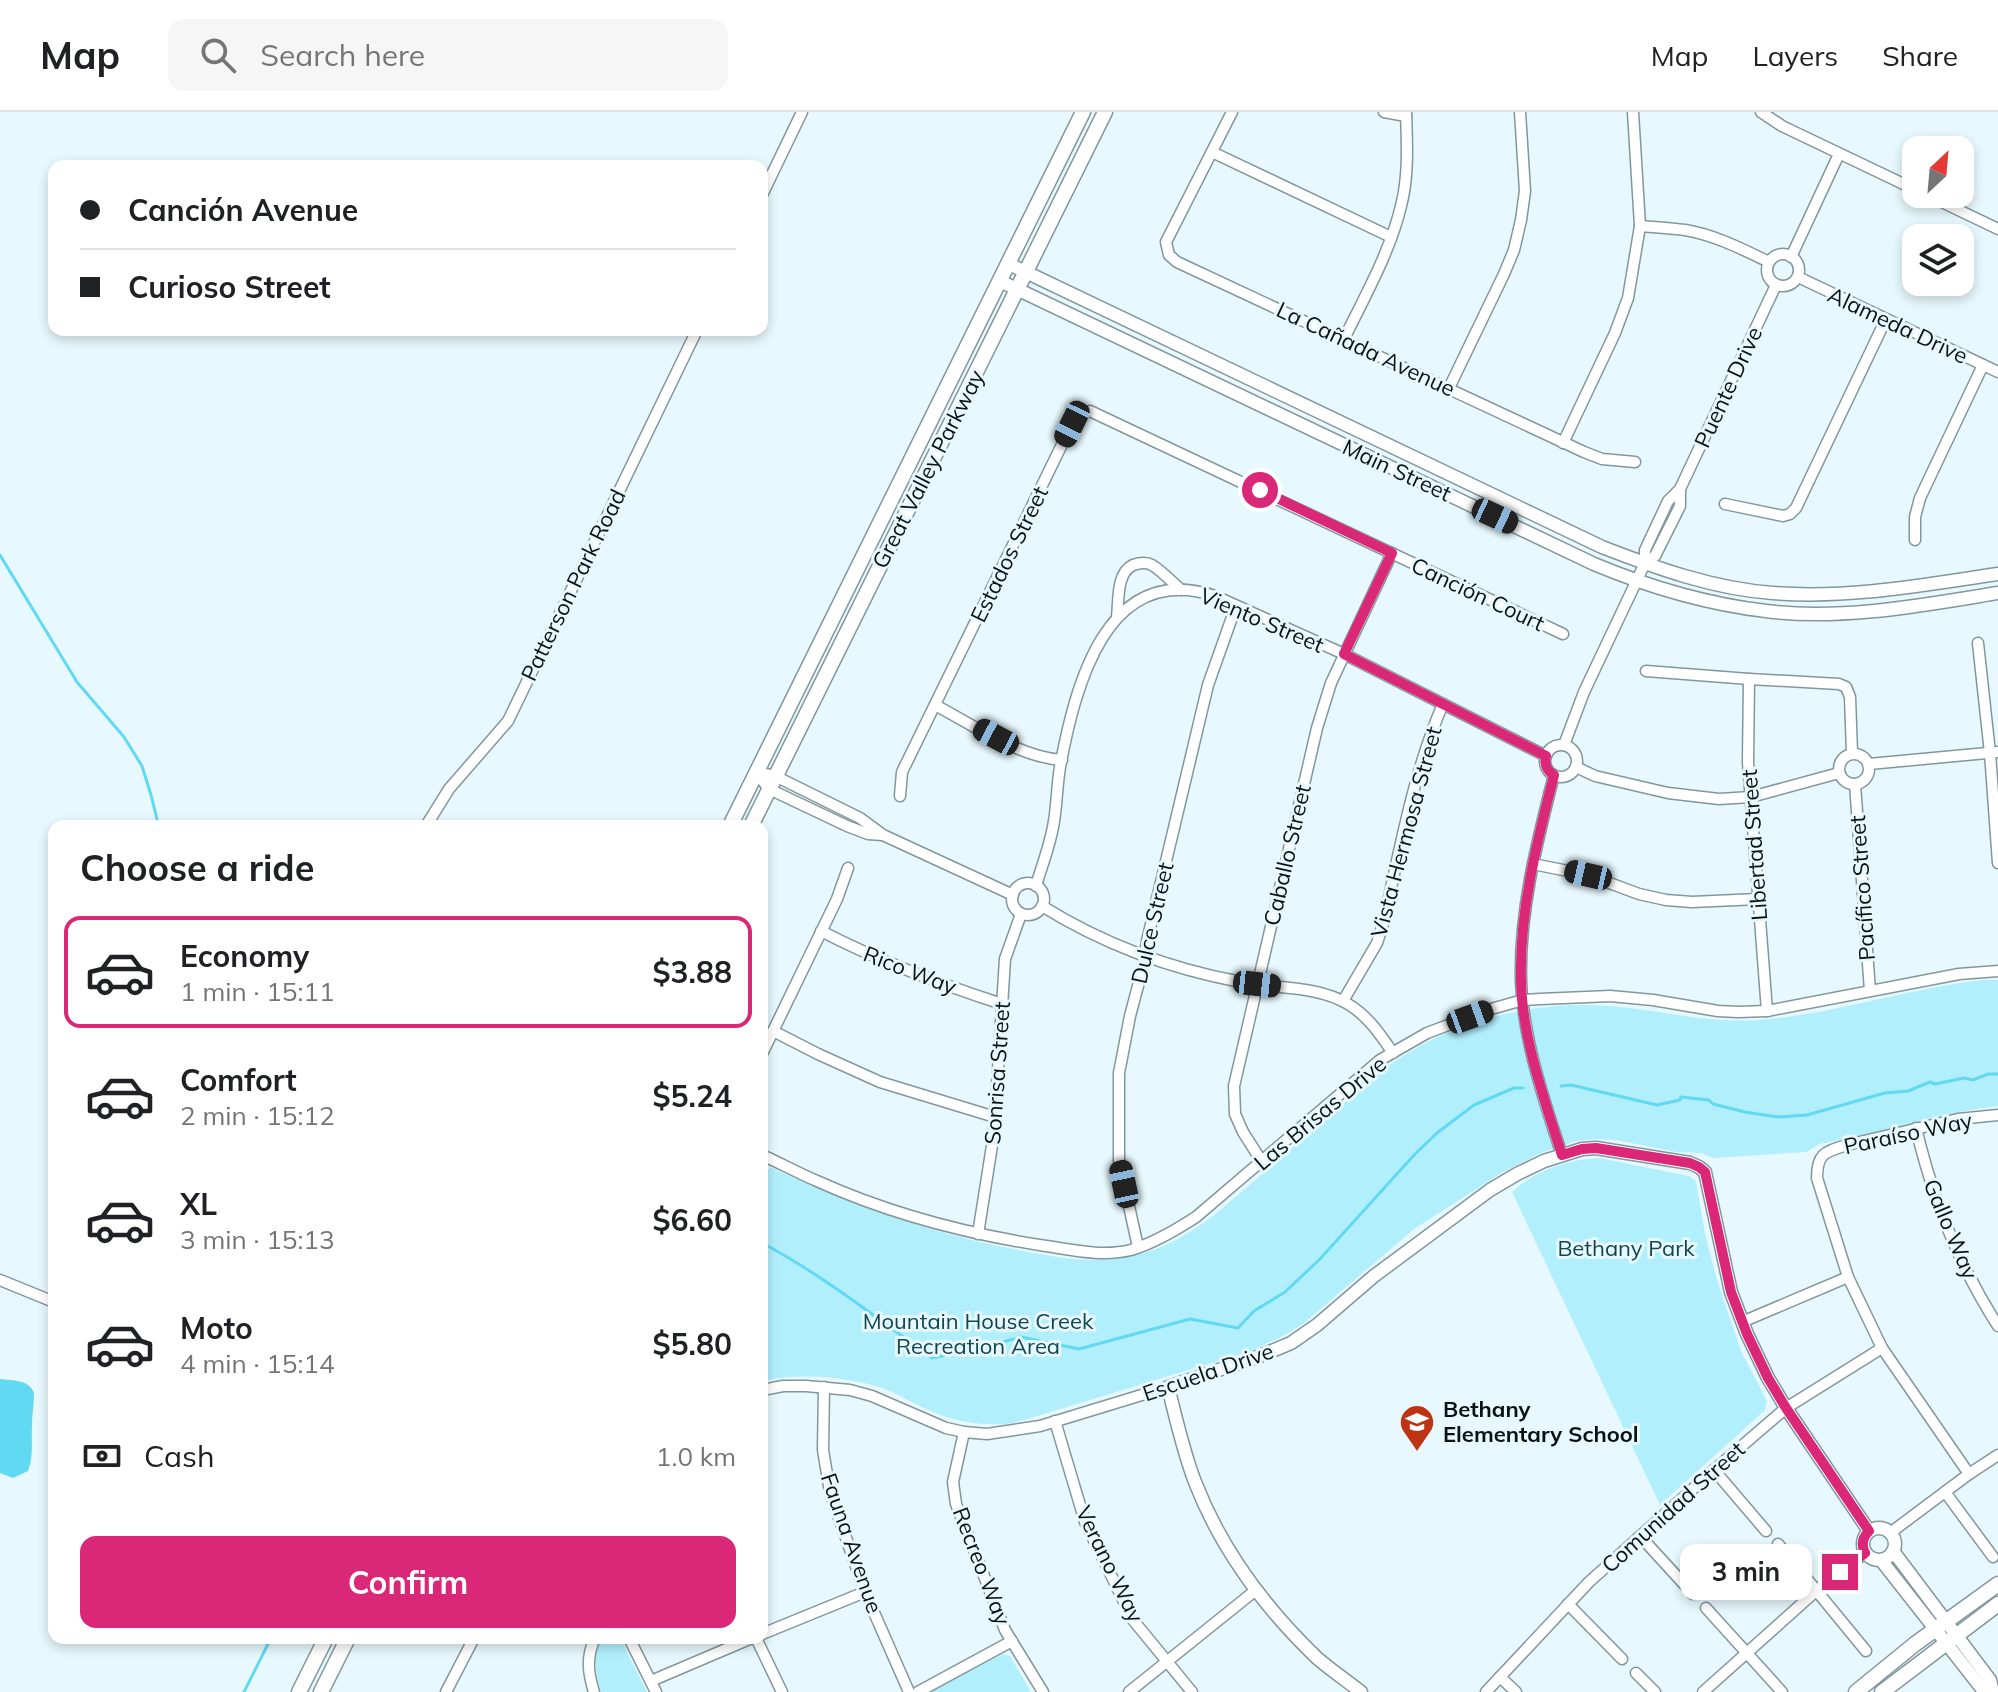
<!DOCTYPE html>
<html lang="en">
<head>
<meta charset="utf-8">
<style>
	:root { --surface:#fff; --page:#f6f6f6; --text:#202124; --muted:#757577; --line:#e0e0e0; --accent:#db2777 }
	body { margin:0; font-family:Mulish,sans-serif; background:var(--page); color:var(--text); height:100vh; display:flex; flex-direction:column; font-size:30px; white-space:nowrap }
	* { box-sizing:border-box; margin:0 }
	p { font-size:26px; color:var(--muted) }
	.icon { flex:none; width:44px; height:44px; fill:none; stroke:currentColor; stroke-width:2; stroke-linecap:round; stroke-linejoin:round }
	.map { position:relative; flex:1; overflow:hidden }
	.drawer { position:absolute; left:48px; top:708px; width:720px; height:824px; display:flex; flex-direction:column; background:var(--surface); border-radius:16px; box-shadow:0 4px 12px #0003 }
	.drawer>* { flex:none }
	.banner { position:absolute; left:48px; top:48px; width:720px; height:176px; border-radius:16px; box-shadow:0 4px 12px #0003; display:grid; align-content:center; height:176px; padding:0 32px; background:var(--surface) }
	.needle { width:52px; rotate:26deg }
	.buttons { position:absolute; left:1902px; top:24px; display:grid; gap:16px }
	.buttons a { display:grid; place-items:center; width:72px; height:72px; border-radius:16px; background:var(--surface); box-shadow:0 4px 12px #0003; font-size:40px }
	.end { position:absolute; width:36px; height:36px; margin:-18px; border:10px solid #db2777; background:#fff; box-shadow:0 0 0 4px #fff }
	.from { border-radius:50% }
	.bubble { position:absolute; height:56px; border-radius:16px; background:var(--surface); box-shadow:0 4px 12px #0003; font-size:26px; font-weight:700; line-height:56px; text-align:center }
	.car { position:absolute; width:24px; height:48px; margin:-24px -12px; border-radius:10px; box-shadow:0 0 6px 2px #0007; background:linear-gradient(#222 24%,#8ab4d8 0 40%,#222 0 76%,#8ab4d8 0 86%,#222 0) }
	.banner b { display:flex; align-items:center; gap:28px; height:76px; font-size:30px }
	.banner b+b { border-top:2px solid var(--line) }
	.banner i { width:20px; height:20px; background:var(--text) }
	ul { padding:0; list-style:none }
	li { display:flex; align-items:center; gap:24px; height:112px; margin:0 16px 12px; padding:0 16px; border:4px solid transparent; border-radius:16px }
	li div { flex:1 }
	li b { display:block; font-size:30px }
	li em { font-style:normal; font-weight:700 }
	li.active { border-color:var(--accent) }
	li>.icon { width:72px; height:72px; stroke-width:1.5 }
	h2 { padding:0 32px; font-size:36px; line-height:96px }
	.pay { display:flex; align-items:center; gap:20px; height:88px; padding:0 32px; font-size:30px }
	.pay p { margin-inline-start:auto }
	.action { display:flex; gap:16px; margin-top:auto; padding:16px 32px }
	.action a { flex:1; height:92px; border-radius:16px; background:var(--accent); color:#fff; font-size:32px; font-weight:700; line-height:92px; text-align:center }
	header { display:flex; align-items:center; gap:48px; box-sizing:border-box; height:112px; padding:0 40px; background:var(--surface); border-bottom:2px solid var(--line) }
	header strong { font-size:38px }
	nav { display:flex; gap:44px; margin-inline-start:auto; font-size:28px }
	.search { width:560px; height:72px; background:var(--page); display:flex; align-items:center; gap:20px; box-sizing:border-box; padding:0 28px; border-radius:16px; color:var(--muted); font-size:30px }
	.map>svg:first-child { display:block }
	.green { fill:#b2effd }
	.water { fill:#62d9f2 }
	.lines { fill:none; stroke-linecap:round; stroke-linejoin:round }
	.stream { stroke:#62d9f2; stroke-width:3 }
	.minor-casing { stroke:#82979c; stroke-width:13 }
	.tertiary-casing { stroke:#82979c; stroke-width:15 }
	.secondary-casing { stroke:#82979c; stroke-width:17 }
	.minor { stroke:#fff; stroke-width:10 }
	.tertiary { stroke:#fff; stroke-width:12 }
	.secondary { stroke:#fff; stroke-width:14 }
	.route { stroke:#db2777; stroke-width:10 }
	.labels { text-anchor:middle; stroke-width:6; stroke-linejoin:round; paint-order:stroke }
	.street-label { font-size:22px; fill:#0a1213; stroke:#e7f9fe }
	.park-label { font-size:22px; fill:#104650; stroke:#e7f9fe }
	.poi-label { font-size:22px; font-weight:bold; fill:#0a1213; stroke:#e7f9fe; text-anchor:start }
</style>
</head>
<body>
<header>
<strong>Map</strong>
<div class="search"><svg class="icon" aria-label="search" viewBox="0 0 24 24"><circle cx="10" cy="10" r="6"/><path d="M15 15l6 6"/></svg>Search here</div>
<nav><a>Map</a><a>Layers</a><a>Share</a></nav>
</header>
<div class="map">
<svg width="1998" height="1580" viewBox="0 0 1998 1580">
	<rect width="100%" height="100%" fill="#e7f9fe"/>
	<g class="green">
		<path d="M1984,868H1998V994C1937,1001 1880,1022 1819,1032L1807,1040L1713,1046L1702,1041L1676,1040L1616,1028L1598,1027L1576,1029L1541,1041L1503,1060L1414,1117L1303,1212L1285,1223L1251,1239L1014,1311C981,1315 954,1310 924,1296C911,1290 898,1282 885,1277C845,1264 803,1261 762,1269V1069L770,1055C851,1092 935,1123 1023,1139C1060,1146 1095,1152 1132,1144C1163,1138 1188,1122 1213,1104C1249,1074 1284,1043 1319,1013C1340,995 1361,975 1383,958C1437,916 1515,893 1582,893C1641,892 1698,912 1757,908C1833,903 1907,876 1984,868Z"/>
		<path d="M1599,1046L1689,1064L1696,1069L1705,1122L1717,1168L1741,1239L1767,1289L1765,1298L1660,1393L1512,1080C1534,1059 1569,1047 1599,1046Z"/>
		<path d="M600,1526H620L647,1580H601C596,1561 592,1545 600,1526Z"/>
		<path d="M1003,1542L1010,1544L1031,1580H929Z"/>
	</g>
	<path class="water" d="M0,1267C13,1269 29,1267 34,1281C34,1292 32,1302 32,1313C31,1330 34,1343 28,1359L13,1366L0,1361Z"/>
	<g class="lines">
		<g class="stream">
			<path d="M0,443L77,570L124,625L142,654L151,683L158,711"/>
			<path d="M1561,974L1571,973L1657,993L1680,988L1681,985L1709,988L1713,992L1745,1000L1778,1005L1807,1003L1885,981L1908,979L1930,970L1935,972L1964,966L1973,968L1988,962H1998"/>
			<path d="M762,1138L766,1133C825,1165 878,1207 932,1246L973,1238L1021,1225L1079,1237L1190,1207L1238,1216L1254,1199L1285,1180L1319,1148L1415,1042L1437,1021L1474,993L1514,976H1523"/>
			<path d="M244,1580L271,1526"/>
		</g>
		<g class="minor-casing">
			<g id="minor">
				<path d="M1232,0L1166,130L1169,143L1177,150L1584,340L1602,347L1635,350"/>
				<path d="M1384,0L1406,4"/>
				<path d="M1761,0L1782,14L1916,78"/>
				<path d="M1212,40L1391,125"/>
				<path d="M1925,82L1998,117"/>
				<path d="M762,83L802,0"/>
				<path d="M1640,114C1655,115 1671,116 1685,118C1715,123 1742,137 1769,150"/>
				<circle cx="1783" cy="158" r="16"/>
				<path d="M1791,145L1839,42"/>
				<path d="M1798,165L1998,260"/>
				<path d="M1344,227C1365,184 1390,140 1401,94C1409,63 1407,31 1406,0"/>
				<path d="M1449,276L1504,162L1514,138L1521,108L1525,79L1520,0"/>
				<path d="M1563,331L1615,221L1628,186L1640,114L1633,0"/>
				<path d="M1725,392L1783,404L1790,402L1796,396L1886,207"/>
				<path d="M1915,428V405L1920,386L1983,253"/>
				<path d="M1645,451L1655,444L1680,394V377"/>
				<path d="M1117,505C1119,489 1116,461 1133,453C1139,451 1146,450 1152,453C1162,459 1172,470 1181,478"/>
				<path d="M1978,531L1990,641L1998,751"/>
				<path d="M1646,559L1749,567L1839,572L1846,575L1850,585L1852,641"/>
				<path d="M1749,567L1748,650L1767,899"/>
				<path d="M935,593C973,613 1019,645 1062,648"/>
				<path d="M1564,633L1584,580L1645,451V438L1668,389L1680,377L1776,173"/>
				<circle cx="1561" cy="649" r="16"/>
				<circle cx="1854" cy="657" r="15"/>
				<path d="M1869,652L1998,640"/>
				<path d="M1576,655L1595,664L1668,681L1719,687L1751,685L1839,661"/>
				<path d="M756,660L775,664L860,706L883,723L1013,783"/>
				<path d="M756,660L769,677L847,714L868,722L883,723"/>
				<path d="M1554,663C1537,730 1519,800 1521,869C1523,926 1544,989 1562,1043"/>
				<path d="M1855,672L1870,879"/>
				<path d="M900,684L902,660L1072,312L1079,302L1090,299L1563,522"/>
				<path d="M426,714L449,677L508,609L697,218"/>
				<path d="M1533,752L1588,763L1639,782L1666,788L1692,790L1758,787"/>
				<circle cx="1028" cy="787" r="16"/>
				<path d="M1036,774C1042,753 1051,731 1054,709C1057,691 1057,673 1060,655C1075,575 1106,448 1215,484L1344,542L1546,644"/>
				<path d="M1042,794C1103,832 1171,857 1241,870C1276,877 1316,873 1348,892C1368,904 1380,922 1393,941"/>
				<path d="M821,819C879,849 940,872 1002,892"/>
				<path d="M1343,889L1377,831L1383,812C1400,738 1413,661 1443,592"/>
				<path d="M773,919L818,942L880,970L995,1005"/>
				<path d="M762,942L837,787L848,756"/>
				<path d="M1916,1016C1933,1088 1958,1152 1998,1214"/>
				<path d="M762,1043C780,1051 798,1061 817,1069C890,1102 967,1122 1046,1134C1073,1138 1103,1145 1131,1138C1154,1131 1176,1118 1196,1105L1380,948L1427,921L1491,897L1523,888L1540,887L1610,884L1653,888L1718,899L1738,900L1767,899L1959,862L1998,859"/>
				<path d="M1262,1050L1243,1020L1235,1002L1234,974L1317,616L1331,571L1392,441"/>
				<path d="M978,1122L994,1021L1005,847L1021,802"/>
				<path d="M1138,1135L1119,1049V961L1130,904L1143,855L1147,829L1208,573L1236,494"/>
				<path d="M0,1168L54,1190"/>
				<path d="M1742,1210L1848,1165"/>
				<path d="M824,1275L823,1338L830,1380L865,1480L909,1580"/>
				<path d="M762,1278L783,1274H806L850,1278L872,1284L946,1316L964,1320L987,1322L1040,1314L1168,1275"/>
				<path d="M1055,1309L1085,1410L1133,1508L1192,1580"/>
				<path d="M964,1320L953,1370L956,1392L1005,1518L1043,1580"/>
				<path d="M1714,1358L1766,1419"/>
				<path d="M1969,1362L1882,1236L1848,1165L1817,1066C1817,1041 1825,1040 1847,1033L1958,1007L1998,1003"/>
				<path d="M1945,1380L1993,1445"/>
				<path d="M1890,1421L1969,1362L1998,1343"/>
				<path d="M1640,1424L1693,1482"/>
				<path d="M1778,1432L1866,1539"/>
				<path d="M1568,1492L1622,1547"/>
				<path d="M1706,1496L1782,1580"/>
				<path d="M762,1522L865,1480"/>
				<path d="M629,1526L656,1580"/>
				<path d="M756,1526L782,1580"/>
				<path d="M1636,1561L1655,1580"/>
				<path d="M1500,1565L1516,1580"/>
				<path d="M651,1569L752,1526"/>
				<path d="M446,1580L474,1526"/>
				<path d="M594,1580C588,1561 586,1545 595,1526"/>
				<path d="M918,1580L1012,1529"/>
				<path d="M1129,1580L1256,1478"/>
				<path d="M1486,1580L1589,1470L1714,1358L1786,1296L1882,1236"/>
				<path d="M1703,1580L1816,1479L1865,1441"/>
			</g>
		</g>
		<g class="tertiary-casing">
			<g id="tertiary">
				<path d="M1009,152L1602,435C1656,456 1714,477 1773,481C1848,487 1923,473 1998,462"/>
				<path d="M1000,169L1594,452C1649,475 1706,492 1766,499C1840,509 1924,493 1998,481"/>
				<circle cx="1879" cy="1432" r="16"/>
				<path d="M1893,1439L1990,1568L1993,1580"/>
				<path d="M1881,1448L1983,1578L1986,1580"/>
				<path d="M1361,1580C1347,1569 1331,1558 1317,1546C1265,1496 1221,1437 1195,1370C1183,1339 1176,1306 1168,1275L1260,1244L1291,1231L1317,1213L1374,1164L1490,1078L1517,1062L1544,1049L1582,1037L1596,1036L1690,1051L1699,1055L1705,1060L1731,1180L1747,1222L1768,1266L1786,1296L1869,1419"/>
			</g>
		</g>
		<g class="secondary-casing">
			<g id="secondary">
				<path d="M730,714L1083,0"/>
				<path d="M751,714L1105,0"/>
				<path d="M299,1580L326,1526"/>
				<path d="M321,1580L348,1526"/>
				<path d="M1856,1580L1915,1532L1998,1472"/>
				<path d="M1882,1580L1998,1492"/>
			</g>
		</g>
		<use href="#minor" class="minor"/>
		<use href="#tertiary" class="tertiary"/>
		<use href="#secondary" class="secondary"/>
	</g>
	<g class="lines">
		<path class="route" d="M1260,378L1392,441L1344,542L1546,644C1544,652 1547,659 1554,663C1537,730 1519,800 1521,869C1522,925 1545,990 1562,1043L1582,1037L1596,1036L1690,1051L1699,1055L1705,1060L1731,1180L1747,1222L1768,1266L1786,1296L1869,1419C1862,1426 1861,1433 1865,1441L1840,1460"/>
	</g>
	<defs>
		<g id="school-pin" transform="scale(1.8)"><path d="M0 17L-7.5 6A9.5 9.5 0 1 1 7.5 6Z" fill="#bd3314" stroke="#e7f9fe"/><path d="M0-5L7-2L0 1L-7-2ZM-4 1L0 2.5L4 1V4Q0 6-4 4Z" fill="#fff"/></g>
	</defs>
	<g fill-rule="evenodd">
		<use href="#school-pin" x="1417" y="1310"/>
	</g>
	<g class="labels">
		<g class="street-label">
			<text transform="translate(1898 213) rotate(25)" y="8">Alameda Drive</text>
			<text transform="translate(1366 237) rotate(25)" y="8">La Cañada Avenue</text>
			<text transform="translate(1728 275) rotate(-65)" y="8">Puente Drive</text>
			<text transform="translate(928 357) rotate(-63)" y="8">Great Valley Parkway</text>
			<text transform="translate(1397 358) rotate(25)" y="8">Main Street</text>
			<text transform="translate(1009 442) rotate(-64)" y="8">Estados Street</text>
			<text transform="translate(573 473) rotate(-64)" y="8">Patterson Park Road</text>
			<text transform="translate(1478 482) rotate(25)" y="8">Canción Court</text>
			<text transform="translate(1262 508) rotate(23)" y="8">Viento Street</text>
			<text transform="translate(1406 720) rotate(-75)" y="8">Vista Hermosa Street</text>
			<text transform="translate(1754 733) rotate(-94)" y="8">Libertad Street</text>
			<text transform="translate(1287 743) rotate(-77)" y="8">Caballo Street</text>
			<text transform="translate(1862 776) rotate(-94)" y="8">Pacífico Street</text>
			<text transform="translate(1152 811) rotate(-77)" y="8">Dulce Street</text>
			<text transform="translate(910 858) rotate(21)" y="8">Rico Way</text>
			<text transform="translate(997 961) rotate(-86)" y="8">Sonrisa Street</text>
			<text transform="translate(1320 1001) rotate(-40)" y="8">Las Brisas Drive</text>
			<text transform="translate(1908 1021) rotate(-12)" y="8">Paraíso Way</text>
			<text transform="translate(1951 1117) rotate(67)" y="8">Gallo Way</text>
			<text transform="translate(1208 1260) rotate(-19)" y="8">Escuela Drive</text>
			<text transform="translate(1673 1395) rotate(-42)" y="8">Comunidad Street</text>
			<text transform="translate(852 1431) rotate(71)" y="8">Fauna Avenue</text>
			<text transform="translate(1110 1452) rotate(64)" y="8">Verano Way</text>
			<text transform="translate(982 1454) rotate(69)" y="8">Recreo Way</text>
		</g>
		<g class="park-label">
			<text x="1626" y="1144">Bethany Park</text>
			<text x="978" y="1217">Mountain House Creek<tspan x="978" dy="25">Recreation Area</tspan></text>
		</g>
		<g class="poi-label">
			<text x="1443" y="1305">Bethany<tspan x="1443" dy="25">Elementary School</tspan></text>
		</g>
	</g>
</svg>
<div class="buttons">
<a><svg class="needle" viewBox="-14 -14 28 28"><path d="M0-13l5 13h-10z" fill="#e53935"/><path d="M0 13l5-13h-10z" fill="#757577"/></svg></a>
<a><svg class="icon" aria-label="layers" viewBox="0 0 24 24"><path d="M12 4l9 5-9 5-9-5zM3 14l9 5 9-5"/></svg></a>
</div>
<i class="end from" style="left:1260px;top:378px"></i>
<i class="end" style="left:1840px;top:1460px"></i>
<div class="bubble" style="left:1680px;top:1432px;width:132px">3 min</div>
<i class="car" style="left:1072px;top:312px;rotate:206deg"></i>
<i class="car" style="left:1495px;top:404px;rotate:115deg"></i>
<i class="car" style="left:996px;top:625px;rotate:298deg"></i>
<i class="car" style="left:1588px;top:763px;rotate:283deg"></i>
<i class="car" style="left:1257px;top:872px;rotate:96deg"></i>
<i class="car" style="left:1470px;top:905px;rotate:70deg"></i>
<i class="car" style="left:1124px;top:1072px;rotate:348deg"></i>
<div class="banner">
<b><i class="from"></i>Canción Avenue</b>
<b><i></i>Curioso Street</b>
</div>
<section class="drawer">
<h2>Choose a ride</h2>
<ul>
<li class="active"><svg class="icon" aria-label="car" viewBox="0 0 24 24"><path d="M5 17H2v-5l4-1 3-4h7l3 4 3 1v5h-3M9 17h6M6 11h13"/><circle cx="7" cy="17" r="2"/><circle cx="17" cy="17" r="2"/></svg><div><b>Economy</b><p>1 min · 15:11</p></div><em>$3.88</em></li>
<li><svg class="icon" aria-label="car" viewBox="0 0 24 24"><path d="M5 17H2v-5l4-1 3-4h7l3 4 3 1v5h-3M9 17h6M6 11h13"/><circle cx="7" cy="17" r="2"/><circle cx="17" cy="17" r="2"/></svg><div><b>Comfort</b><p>2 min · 15:12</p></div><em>$5.24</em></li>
<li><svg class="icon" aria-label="car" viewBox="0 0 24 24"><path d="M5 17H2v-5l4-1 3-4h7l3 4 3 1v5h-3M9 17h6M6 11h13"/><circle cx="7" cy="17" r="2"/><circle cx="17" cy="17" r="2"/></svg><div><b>XL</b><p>3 min · 15:13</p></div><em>$6.60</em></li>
<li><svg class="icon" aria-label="car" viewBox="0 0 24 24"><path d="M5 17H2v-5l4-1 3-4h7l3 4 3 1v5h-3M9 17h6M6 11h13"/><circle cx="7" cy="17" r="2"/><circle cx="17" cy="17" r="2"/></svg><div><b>Moto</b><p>4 min · 15:14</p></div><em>$5.80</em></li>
</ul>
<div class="pay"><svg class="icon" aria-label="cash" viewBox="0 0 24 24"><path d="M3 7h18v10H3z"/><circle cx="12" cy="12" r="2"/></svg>Cash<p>1.0 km</p></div>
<div class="action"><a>Confirm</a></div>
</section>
</div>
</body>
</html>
